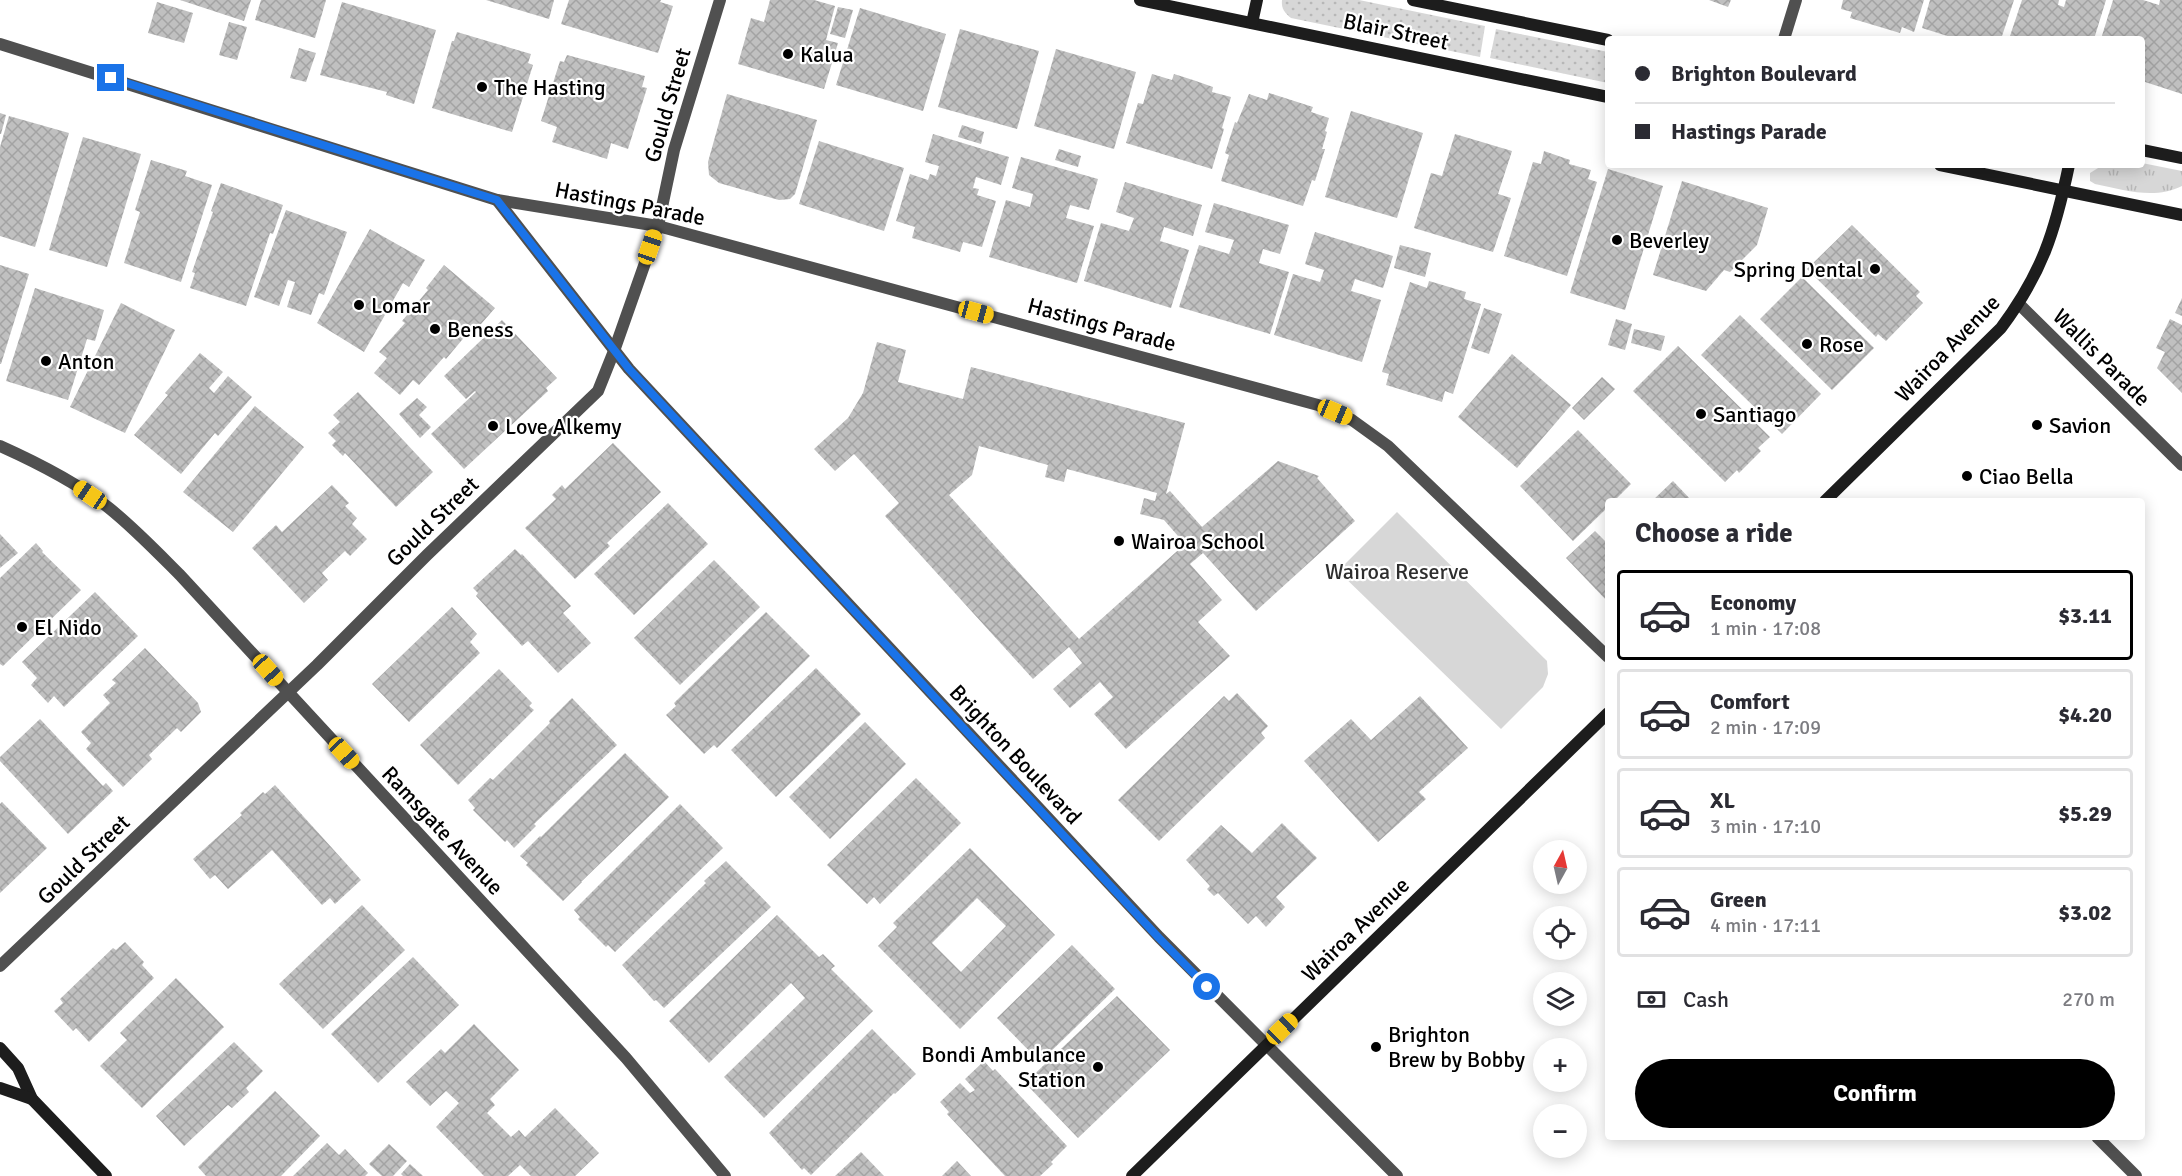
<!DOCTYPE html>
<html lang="en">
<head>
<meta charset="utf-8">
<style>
	:root { --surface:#fff; --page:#f7f7f7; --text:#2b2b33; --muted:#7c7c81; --line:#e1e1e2; --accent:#000 }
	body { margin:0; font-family:Signika,sans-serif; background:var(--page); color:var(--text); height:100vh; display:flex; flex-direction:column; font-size:22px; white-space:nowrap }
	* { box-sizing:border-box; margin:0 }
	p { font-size:20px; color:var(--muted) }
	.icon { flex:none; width:33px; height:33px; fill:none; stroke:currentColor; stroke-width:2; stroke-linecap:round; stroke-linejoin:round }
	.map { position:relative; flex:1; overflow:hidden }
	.sheet { position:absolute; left:1605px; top:498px; width:540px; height:642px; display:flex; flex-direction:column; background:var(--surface); border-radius:6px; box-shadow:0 3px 15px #0003 }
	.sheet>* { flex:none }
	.guide { position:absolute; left:1605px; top:36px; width:540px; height:132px; border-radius:6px; box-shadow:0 3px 15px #0003; display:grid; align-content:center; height:132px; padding:0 30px; background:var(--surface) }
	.needle { width:39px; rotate:8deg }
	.fabs { position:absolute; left:1533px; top:840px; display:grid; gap:12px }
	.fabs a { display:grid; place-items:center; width:54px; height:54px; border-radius:50%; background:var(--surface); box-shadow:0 3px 15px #0003; font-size:30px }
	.end { position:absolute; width:27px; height:27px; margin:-14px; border:8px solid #1a73e8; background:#fff; box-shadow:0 0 0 3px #fff }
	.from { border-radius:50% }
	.car { position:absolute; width:18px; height:36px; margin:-18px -9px; border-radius:8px; box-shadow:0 0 4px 2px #0007; background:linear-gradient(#f5c518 24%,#345 0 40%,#f5c518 0 76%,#345 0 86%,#f5c518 0) }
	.guide b { display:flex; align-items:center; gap:21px; height:57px; font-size:22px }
	.guide b+b { border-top:2px solid var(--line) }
	.guide i { width:15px; height:15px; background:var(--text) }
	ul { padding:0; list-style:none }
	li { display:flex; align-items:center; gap:18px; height:90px; margin:0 12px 9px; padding:0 18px; border:3px solid var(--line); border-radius:6px }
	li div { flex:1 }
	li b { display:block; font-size:22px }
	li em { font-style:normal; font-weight:700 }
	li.on { border-color:var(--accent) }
	li>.icon { width:54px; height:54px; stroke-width:1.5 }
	h2 { padding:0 30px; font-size:27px; line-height:72px }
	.pay { display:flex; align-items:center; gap:15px; height:66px; padding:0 30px; font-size:22px }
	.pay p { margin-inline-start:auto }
	.primary-button { display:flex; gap:12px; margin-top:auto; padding:12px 30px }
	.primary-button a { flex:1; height:69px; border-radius:36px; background:var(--accent); color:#fff; font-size:24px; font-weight:700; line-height:69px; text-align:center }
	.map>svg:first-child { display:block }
	.grass { fill:url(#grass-tufts) }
	.park { fill:#d7d7d7 }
	.garden { fill:url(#garden-dots) }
	.building { fill:url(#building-cross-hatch); fill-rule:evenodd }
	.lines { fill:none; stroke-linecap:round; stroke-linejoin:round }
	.street { stroke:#505050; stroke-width:12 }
	.secondary { stroke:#1d1d1d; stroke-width:12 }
	.route { stroke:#1a73e8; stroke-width:8 }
	.poi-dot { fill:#000; stroke:#fff; stroke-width:2 }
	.labels { text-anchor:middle; stroke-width:4.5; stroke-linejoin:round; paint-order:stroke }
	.street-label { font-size:22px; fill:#000; stroke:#fff }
	.poi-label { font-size:22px; fill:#000; stroke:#fff; text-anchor:start }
	.park-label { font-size:22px; fill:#2e2e2e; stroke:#fff }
</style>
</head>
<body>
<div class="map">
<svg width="2182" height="1176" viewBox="0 0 2182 1176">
	<defs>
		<pattern id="grass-tufts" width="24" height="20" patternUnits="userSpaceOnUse" patternTransform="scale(1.5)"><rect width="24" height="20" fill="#d7d7d7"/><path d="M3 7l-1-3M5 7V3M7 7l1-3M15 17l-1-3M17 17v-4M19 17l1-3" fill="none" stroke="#b7b7b7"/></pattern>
		<pattern id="garden-dots" width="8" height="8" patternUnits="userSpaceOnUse" patternTransform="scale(1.5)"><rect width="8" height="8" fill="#d7d7d7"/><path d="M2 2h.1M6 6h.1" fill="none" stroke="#b7b7b7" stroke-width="1.8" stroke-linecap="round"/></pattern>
		<pattern id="building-cross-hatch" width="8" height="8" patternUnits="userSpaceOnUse" patternTransform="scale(1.5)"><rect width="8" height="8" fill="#c0c0c0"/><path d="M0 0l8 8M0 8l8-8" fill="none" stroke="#a3a3a3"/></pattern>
	</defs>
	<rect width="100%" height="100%" fill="#fff"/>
	<path class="grass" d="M2142,163L2182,171V186C2154,200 2125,190 2095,184L2090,181V173L2103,165H2142Z"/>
	<path class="park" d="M1397,512L1547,661L1548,674L1543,687L1501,729L1338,571Z"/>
	<g class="garden">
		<path d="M1282,0H1359L1485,26L1480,57L1291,18C1285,13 1281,9 1282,0Z"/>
		<path d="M1496,29L1608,52V83L1490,58Z"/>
	</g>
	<g class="building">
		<path d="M180,0H251L244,21Z"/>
		<path d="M261,0H326L315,38L255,20Z"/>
		<path d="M486,0H554L549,19Z"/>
		<path d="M569,0H661L660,2L673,6L658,53L561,24Z"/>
		<path d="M770,0H814L835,6L826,40L838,43L824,89L738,64L751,18L764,22Z"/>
		<path d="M1709,0H1731L1728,7Z"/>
		<path d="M1843,0H1924L1914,32L1902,27L1900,33L1850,18L1852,12L1841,9Z"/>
		<path d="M1930,0H2014L2001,39H1957L1922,28Z"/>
		<path d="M2022,0H2059L2058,5L2064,7L2066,0H2106L2094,39H2009Z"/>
		<path d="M2113,0H2143L2159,5L2160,0H2182V94L2142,81V39H2101Z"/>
		<path d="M157,2L193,13L184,43L148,33Z"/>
		<path d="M342,2L436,30L414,104L386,95L387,92L320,75Z"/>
		<path d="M838,7L853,10L845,38L830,34Z"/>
		<path d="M860,8L946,34L923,111L836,85Z"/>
		<path d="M229,22L247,27L237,60L219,55Z"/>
		<path d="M960,29L1039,51L1017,129L938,107Z"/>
		<path d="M457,32L531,54L528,63L533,65L512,132L432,108L452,41H454Z"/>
		<path d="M299,48L316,53L306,82L290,78Z"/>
		<path d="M1056,49L1136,72L1114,149L1034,126Z"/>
		<path d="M567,55L645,76L642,87L647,88L628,149L611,143L607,159L552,142L557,127L541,121L560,61L564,62Z"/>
		<path d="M1152,74L1172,80L1174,74L1193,80L1213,87L1212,92L1231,97L1222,128L1224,129L1212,169L1126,143L1138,103L1143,104Z"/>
		<path d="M1269,93L1313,107L1311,112L1329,118L1325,131L1327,132L1322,149H1325L1315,181L1312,180L1303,206L1221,181L1229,155L1225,153L1235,122L1237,123L1249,94L1267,100Z"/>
		<path d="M727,94L817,120L795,194L790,199L779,200L719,183L709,175L708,162Z"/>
		<path d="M1351,111L1423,133L1397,218L1325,197Z"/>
		<path d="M0,113L6,115L1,134H0Z"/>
		<path d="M9,116L69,133L35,247L0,236V147Z"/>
		<path d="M962,125L984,132L981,144L958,137Z"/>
		<path d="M933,134L1009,157L1001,185L976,177L973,188L979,189L977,195L996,201L982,247L963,242L960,252L912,238L915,227L896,221L910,174L928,180L930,174L936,176L939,166L925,162Z"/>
		<path d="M1455,134L1512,151L1498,194L1511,198L1493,252L1414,228L1431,173L1442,176Z"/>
		<path d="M83,137L141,154L107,267L49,250Z"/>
		<path d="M819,141L904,168L884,231L799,204Z"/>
		<path d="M1059,149L1081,156L1078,167L1055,160Z"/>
		<path d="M1544,151L1570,160L1569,164L1591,170L1588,179L1597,182L1567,276L1504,256L1533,162L1541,164Z"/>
		<path d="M1021,157L1098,179L1089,210L1070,205L1066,218L1094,226L1077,283L989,257L1006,200L1030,207L1033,194L1012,188Z"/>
		<path d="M151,160L187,171L185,176L212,185L181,282L124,263L140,212L135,210Z"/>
		<path d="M1608,169L1663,186L1625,310L1570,293Z"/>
		<path d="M1682,181L1768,208L1757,245L1730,272L1724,270L1706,291L1653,275Z"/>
		<path d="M1125,182L1202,205L1193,236L1164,227L1160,241L1189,250L1171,308L1084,281L1101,223L1129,231L1134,218L1116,212Z"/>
		<path d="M221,183L283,205L273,234L270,233L246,306L190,288L195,273L192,272L213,212L211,211Z"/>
		<path d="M1214,203L1289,225L1280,254L1263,249L1259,263L1289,272L1270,334L1179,307L1199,245L1229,254L1234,240L1205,232Z"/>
		<path d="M286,210L347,232L324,295L319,293L311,315L287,307L295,282L288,280L279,306L254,297Z"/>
		<path d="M1852,225L1920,292L1916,296L1923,303L1886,341L1878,334L1876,337L1807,269Z"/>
		<path d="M370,229L425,260L409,287L403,283L364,352L317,323Z"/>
		<path d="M1315,232L1393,256L1383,288L1355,279L1351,291L1381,300L1362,362L1274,335L1293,274L1320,282L1324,270L1305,264Z"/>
		<path d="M1400,245L1431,253L1425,277L1394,268Z"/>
		<path d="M0,265L29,274L1,364H0Z"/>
		<path d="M444,265L495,308L475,331L472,328L446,359L444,357L419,385L413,380L400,395L374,373L387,358L379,352L405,323L402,321L428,290L426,288Z"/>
		<path d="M1802,277L1874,348L1832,390L1760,319Z"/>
		<path d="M1429,281L1466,292L1464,299L1481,304L1453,394L1445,391L1442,402L1386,385L1389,374L1382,372L1410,282L1427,288Z"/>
		<path d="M35,288L104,310L95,341L87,339L68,400L6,381Z"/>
		<path d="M2182,298V316L2175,313Z"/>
		<path d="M121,303L175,330L125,433L70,407Z"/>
		<path d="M1484,308L1502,314L1489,354L1471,348Z"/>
		<path d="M1740,315L1821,394L1782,434L1701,355Z"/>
		<path d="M1616,319L1632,324L1625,350L1608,345Z"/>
		<path d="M2170,319L2182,325V393L2157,368L2165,352L2156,348Z"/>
		<path d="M502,320L557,378L546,388L548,391L464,469L431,434L476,392L475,391L466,399L444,376Z"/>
		<path d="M1634,329L1665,336L1661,351L1631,343Z"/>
		<path d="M877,342L906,350L898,382L963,399L971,367L1185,423L1166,494L1170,491L1202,527L1278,461L1319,476L1317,478L1355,521L1256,611L1203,553L1190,564L1222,600L1198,622L1230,656L1126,749L1094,714L1113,697L1100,682L1070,708L1053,689L1082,663L1069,647L1033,679L885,516L899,503L854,454L835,471L814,449L848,418L863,393ZM979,446L1048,465L1045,477L1064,482L1067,469L1157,493L1155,501L1144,498L1140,514L1164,520L1185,544L1079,639L949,495L972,475Z"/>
		<path d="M1678,346L1770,437L1758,448L1761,451L1739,473L1737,470L1725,482L1633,391Z"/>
		<path d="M200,353L223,372L209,388L214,393L228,376L252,397L218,436L215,433L181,474L134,435L168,395L165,393Z"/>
		<path d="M1512,354L1571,405L1517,468L1458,417Z"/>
		<path d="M1602,377L1615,389L1584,420L1572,408Z"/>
		<path d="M358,392L433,472L396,507L345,453L343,456L332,445L336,441L328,433L340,422L333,415Z"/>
		<path d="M417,398L427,407L419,415L431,427L420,438L399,414Z"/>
		<path d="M255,406L304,447L233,532L183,492Z"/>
		<path d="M1578,430L1631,484L1614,501H1608V507L1573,541L1520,486Z"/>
		<path d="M613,443L661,492L607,543L610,546L575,579L525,528L556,499L552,495L562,485L565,489Z"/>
		<path d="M1673,481L1692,501H1652Z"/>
		<path d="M332,485L349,503L345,506L357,518L352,524L367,539L350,556L345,551L322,573L328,580L304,603L252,548L276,525L282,532Z"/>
		<path d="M668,503L708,544L634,615L594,574Z"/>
		<path d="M1595,531L1608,544V602L1566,558Z"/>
		<path d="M0,534L18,553L0,568Z"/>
		<path d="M36,543L43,551L42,552L81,590L3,666L0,664V578Z"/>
		<path d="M515,549L521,555L522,554L571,606L563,613L591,643L558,673L528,641L522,646L476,596L478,593L473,588Z"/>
		<path d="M714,560L760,607L680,685L634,638Z"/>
		<path d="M95,592L138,636L64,707L54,696L48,703L31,685L37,678L22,662Z"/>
		<path d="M452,607L477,634L470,642L480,653L409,722L372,684Z"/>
		<path d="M766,612L810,656L717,748L714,745L704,754L666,715L676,706L674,703Z"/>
		<path d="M145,648L198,703L201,712L181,732L177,728L149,755L152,759L123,787L86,749L91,743L81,732L110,703L103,695L116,683L112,680Z"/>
		<path d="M816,668L861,714L776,797L731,750Z"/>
		<path d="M499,669L532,703L529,706L534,710L458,785L420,745Z"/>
		<path d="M1237,693L1268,726L1261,733L1265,738L1159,841L1118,800L1224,696L1229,701Z"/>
		<path d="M1420,696L1468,748L1419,792L1426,799L1378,842L1304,761L1351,719L1371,740Z"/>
		<path d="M572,698L617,745L534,824L536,826L514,848L507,840L505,842L473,810L475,808L468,800L490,778L493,780L550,723L549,721Z"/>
		<path d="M40,719L103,786L106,783L113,791L68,834L0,761V757Z"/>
		<path d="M865,722L906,764L830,839L789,797Z"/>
		<path d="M625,753L669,797L581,882H582L563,901L526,865L528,863L520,856L540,836L541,837Z"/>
		<path d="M916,778L961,823L880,904L874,897L867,904L827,865Z"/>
		<path d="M275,785L361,880L335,904L330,898L322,905L272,850L228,889L215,875L210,879L193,859L242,815L240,813L263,792L265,794Z"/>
		<path d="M2,802L47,848L0,893V804Z"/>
		<path d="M680,804L723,848L615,952L608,945L606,947L578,919L580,917L574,910Z"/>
		<path d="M1282,823L1317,858L1276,897L1285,907L1266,927L1256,916L1248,924L1218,893L1214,896L1207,889L1210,886L1186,860L1221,825L1252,853Z"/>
		<path d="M970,848L1055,935L960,1029L878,946L897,927L893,923ZM977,898L1006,926L961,972L932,943Z"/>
		<path d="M726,861L771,907L664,1008L656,1000L654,1001L622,965L706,883L704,881Z"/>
		<path d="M362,905L405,950L323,1029L279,984Z"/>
		<path d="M777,915L819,957L823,954L835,966L831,969L873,1011L764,1118L724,1077L805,998L791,983L709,1063L669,1021Z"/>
		<path d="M125,942L144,962L142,965L154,978L89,1042L76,1028L73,1031L54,1011L63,1003L60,999L113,948L116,950Z"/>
		<path d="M1072,945L1115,989L1040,1062L997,1018Z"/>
		<path d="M413,957L459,1005L378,1083L331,1034Z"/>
		<path d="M176,978L224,1027L142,1108L100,1066L127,1040L120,1033Z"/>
		<path d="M1117,996L1170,1050L1078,1138L1025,1083Z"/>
		<path d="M474,1024L519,1070L490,1099L495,1105L487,1113L511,1137L519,1130L525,1137L555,1108L599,1153L575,1176H531L520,1165L508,1176H484L436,1127L459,1103L446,1091L430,1106L406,1082L441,1049L445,1053Z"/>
		<path d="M872,1029L916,1074L895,1094L894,1093L811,1175L804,1168L802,1170L769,1133Z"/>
		<path d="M234,1042L263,1071L246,1088L249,1092L232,1108L228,1105L184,1146L156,1116Z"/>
		<path d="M984,1061L993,1071L995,1069L1067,1146L1051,1162L1053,1164L1040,1176H1005L947,1114L949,1112L940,1102L960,1083L970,1093L975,1090L965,1079Z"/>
		<path d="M275,1091L320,1136L281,1176H206L198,1167Z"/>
		<path d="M327,1143L339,1155L345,1149L368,1173L365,1176H293Z"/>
		<path d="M389,1144L407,1161L393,1176H382L369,1164Z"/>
		<path d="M861,1152L884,1176H835Z"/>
		<path d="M957,1161L971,1176H942Z"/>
		<path d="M410,1164L423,1176H403L401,1174Z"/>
	</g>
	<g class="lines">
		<g class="street">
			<path d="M1784,39L1796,0"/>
			<path d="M0,44L497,200L658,226L1318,405L1352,420L1388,446L1608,657"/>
			<path d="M497,200L629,369L1159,937L1397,1176"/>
			<path d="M2019,304L2182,465"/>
			<path d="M0,446C38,463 76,482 109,508C134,528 157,552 180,575L626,1058L725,1176"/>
			<path d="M0,966L317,665L427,555L598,391L614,351L658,226L674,150L720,0"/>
			<path d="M2097,1137L2136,1176"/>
		</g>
		<g class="secondary">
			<path d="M1140,0L1608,97"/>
			<path d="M1413,0L1608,40"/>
			<path d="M1252,23L1257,0"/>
			<path d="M2142,150L2182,158"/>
			<path d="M1940,165L2182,215"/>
			<path d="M1825,501L2001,328C2042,273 2055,232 2069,165"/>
			<path d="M0,1048L18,1068L32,1099L106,1176"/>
			<path d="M0,1088L32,1099"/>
			<path d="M1132,1176L1608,713"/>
		</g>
	</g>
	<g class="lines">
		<path class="route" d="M111,78L497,200L629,369L1159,938L1207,987"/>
	</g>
	<g class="poi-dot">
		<circle cx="788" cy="54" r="6"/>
		<circle cx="482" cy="87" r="6"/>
		<circle cx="1617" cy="240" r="6"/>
		<circle cx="1875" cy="269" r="6"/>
		<circle cx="359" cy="305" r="6"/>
		<circle cx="435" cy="329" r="6"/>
		<circle cx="1807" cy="344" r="6"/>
		<circle cx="46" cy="361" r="6"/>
		<circle cx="1701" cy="414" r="6"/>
		<circle cx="2037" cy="425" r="6"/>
		<circle cx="493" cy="426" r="6"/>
		<circle cx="1967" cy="476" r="6"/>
		<circle cx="1119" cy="541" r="6"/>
		<circle cx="22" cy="627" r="6"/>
		<circle cx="1376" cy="1047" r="6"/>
		<circle cx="1098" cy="1067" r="6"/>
	</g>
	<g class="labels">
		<g class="street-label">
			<text transform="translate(1396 31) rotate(12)" y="8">Blair Street</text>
			<text transform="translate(667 105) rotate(-74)" y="8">Gould Street</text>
			<text transform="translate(630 203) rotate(11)" y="8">Hastings Parade</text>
			<text transform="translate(1102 324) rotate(15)" y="8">Hastings Parade</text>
			<text transform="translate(1947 348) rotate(-46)" y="8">Wairoa Avenue</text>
			<text transform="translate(2102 357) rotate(45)" y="8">Wallis Parade</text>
			<text transform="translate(432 521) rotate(-44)" y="8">Gould Street</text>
			<text transform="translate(1016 754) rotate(47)" y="8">Brighton Boulevard</text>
			<text transform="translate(443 830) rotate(47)" y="8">Ramsgate Avenue</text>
			<text transform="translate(83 859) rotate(-44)" y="8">Gould Street</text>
			<text transform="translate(1355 929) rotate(-44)" y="8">Wairoa Avenue</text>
		</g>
		<g class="poi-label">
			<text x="800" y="62">Kalua</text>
			<text x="494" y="95">The Hasting</text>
			<text x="1629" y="248">Beverley</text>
			<text x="1863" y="277" text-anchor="end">Spring Dental</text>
			<text x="371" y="313">Lomar</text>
			<text x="447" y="337">Beness</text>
			<text x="1819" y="352">Rose</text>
			<text x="58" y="369">Anton</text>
			<text x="1713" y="422">Santiago</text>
			<text x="2049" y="433">Savion</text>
			<text x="505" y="434">Love Alkemy</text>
			<text x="1979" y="484">Ciao Bella</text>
			<text x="1131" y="549">Wairoa School</text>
			<text x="34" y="635">El Nido</text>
			<text x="1388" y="1042">Brighton<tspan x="1388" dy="25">Brew by Bobby</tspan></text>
			<text x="1086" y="1062" text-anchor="end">Bondi Ambulance<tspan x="1086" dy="25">Station</tspan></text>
		</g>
		<g class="park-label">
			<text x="1397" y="579">Wairoa Reserve</text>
		</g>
	</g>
</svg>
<div class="fabs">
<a><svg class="needle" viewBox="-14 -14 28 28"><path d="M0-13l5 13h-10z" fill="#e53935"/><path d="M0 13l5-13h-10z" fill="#7c7c81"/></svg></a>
<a><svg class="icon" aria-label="locate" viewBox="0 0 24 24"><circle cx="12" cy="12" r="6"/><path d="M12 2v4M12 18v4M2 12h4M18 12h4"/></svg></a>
<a><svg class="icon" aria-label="layers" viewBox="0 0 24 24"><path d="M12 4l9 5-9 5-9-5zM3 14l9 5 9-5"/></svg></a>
<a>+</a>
<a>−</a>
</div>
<i class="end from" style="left:1207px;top:987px"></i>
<i class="end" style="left:111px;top:78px"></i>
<i class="car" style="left:650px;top:247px;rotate:19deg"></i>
<i class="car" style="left:976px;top:312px;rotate:105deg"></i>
<i class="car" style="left:1335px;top:412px;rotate:113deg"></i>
<i class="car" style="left:90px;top:495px;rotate:304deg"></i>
<i class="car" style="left:268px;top:670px;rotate:138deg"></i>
<i class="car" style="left:344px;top:753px;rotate:137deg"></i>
<i class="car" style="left:1282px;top:1029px;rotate:46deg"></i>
<div class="guide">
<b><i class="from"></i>Brighton Boulevard</b>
<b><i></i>Hastings Parade</b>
</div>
<section class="sheet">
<h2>Choose a ride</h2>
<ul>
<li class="on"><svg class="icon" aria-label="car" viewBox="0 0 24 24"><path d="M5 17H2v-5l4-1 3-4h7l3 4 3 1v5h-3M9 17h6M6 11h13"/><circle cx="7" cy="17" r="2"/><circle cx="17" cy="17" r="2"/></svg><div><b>Economy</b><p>1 min · 17:08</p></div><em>$3.11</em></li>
<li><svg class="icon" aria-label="car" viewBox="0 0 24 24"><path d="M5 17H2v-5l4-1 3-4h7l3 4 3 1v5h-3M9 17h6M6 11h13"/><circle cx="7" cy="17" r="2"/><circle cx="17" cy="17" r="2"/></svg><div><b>Comfort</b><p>2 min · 17:09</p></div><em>$4.20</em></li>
<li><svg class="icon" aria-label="car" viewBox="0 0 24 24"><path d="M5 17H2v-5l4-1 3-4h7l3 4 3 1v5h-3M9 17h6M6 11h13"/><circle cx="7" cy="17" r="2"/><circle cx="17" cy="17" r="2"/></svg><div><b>XL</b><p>3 min · 17:10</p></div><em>$5.29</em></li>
<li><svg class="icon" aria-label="car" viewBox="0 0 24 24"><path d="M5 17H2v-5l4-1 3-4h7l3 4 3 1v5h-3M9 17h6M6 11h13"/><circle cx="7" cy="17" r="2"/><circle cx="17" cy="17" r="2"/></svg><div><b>Green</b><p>4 min · 17:11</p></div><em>$3.02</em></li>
</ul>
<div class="pay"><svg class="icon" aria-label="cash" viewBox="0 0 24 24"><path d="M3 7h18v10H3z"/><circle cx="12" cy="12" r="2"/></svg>Cash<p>270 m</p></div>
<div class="primary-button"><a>Confirm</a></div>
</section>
</div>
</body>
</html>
